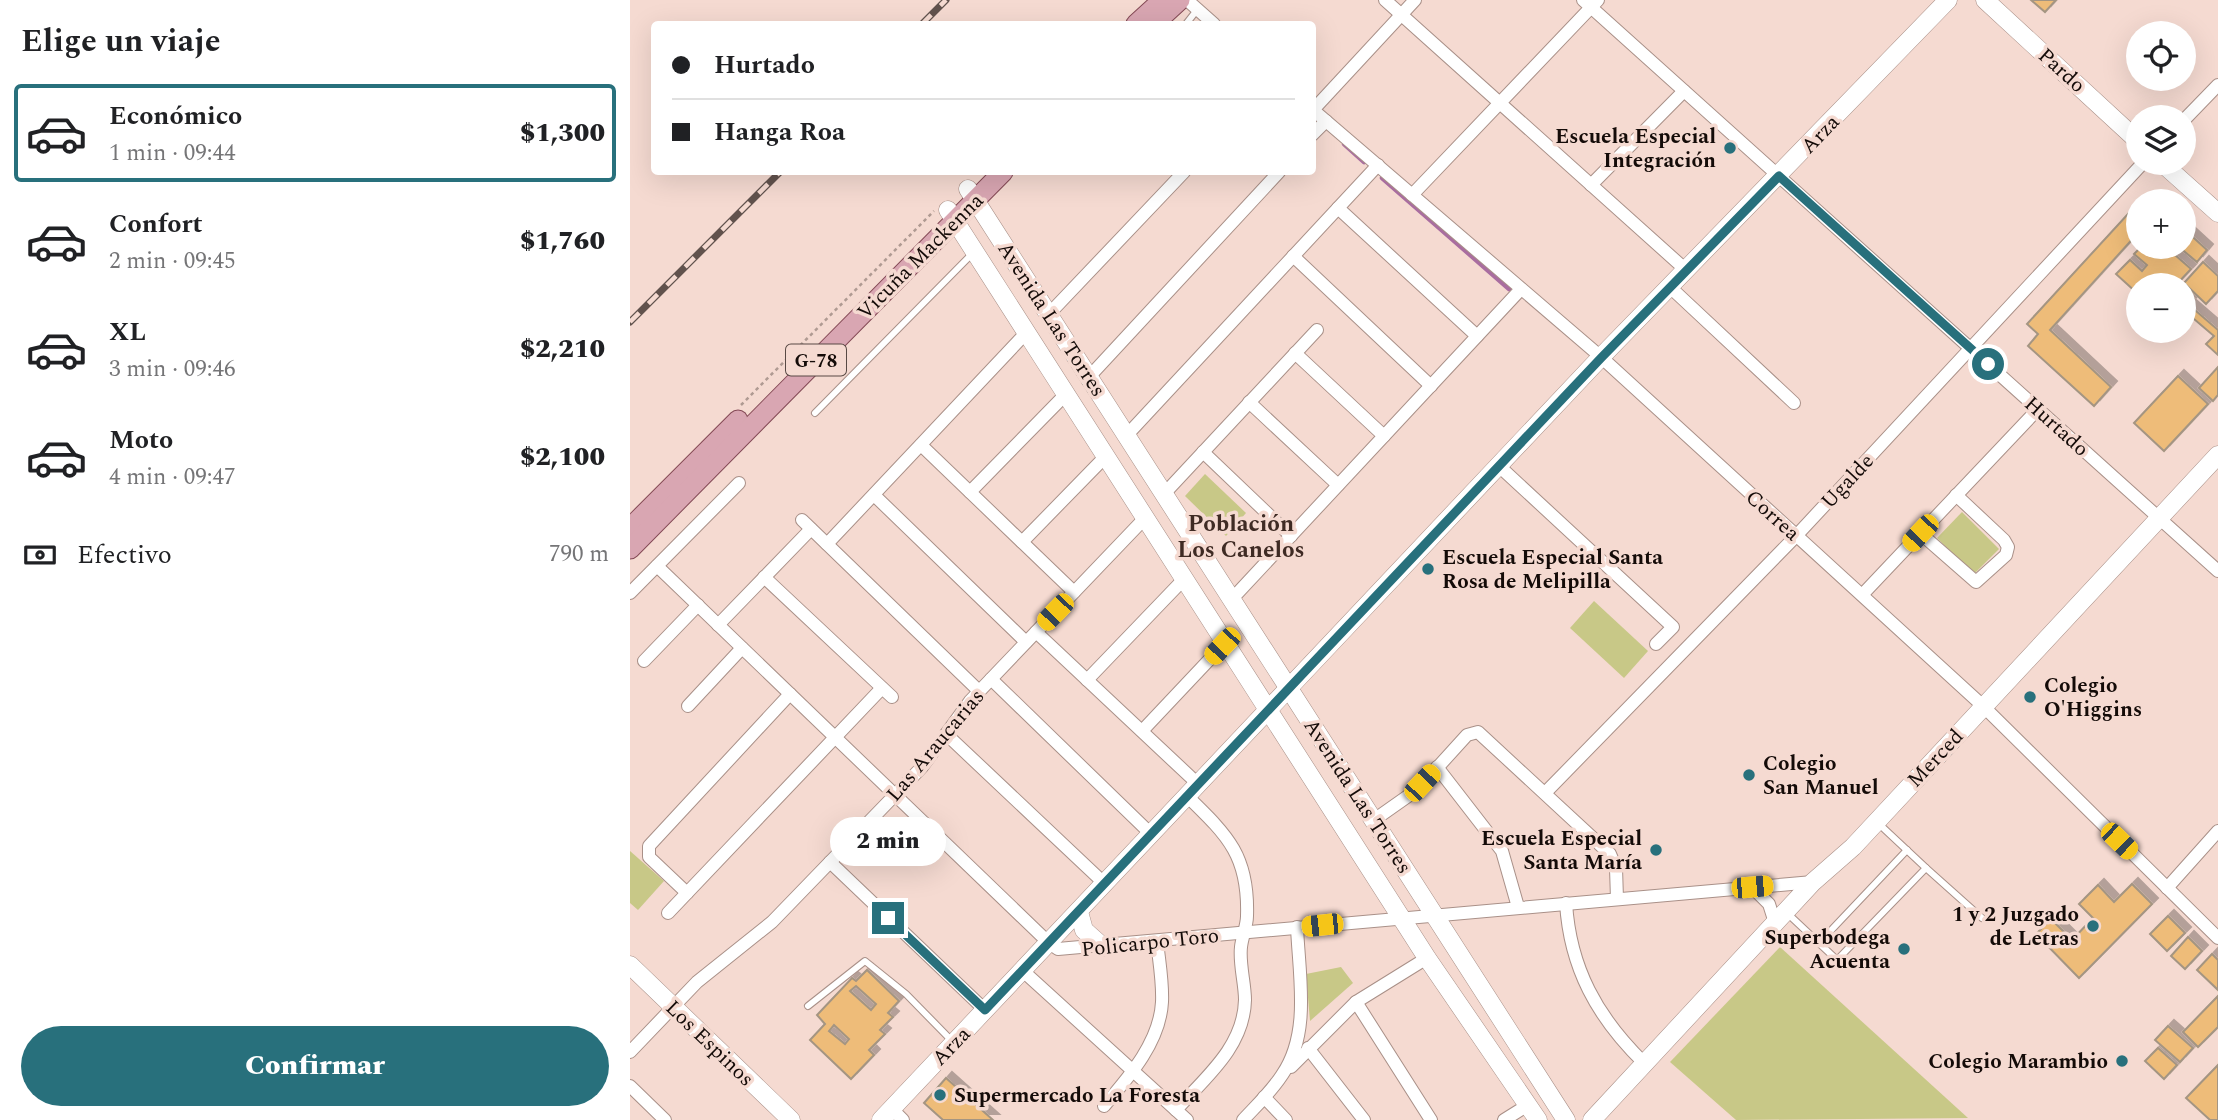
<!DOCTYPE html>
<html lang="es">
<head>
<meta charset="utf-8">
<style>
	:root { --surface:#fff; --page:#f6f6f6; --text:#202124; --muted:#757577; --line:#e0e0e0; --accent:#28707c }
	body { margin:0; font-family:Spectral,serif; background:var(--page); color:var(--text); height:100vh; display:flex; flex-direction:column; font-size:26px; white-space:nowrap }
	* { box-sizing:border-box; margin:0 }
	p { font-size:23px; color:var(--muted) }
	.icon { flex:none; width:38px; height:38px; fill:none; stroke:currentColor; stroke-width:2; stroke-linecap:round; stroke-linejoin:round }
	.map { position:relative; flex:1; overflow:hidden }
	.side { display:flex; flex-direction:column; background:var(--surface); width:630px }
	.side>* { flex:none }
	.hud { position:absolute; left:21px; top:21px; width:665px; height:154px; border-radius:7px; box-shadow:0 7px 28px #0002; display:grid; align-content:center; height:154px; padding:0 21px; background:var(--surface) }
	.controls { position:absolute; left:1496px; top:21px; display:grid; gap:14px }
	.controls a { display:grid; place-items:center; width:70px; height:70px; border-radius:50%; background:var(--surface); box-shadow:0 7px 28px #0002; font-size:35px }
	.end { position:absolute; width:32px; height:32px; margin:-16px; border:9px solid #28707c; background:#fff; box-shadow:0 0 0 4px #fff }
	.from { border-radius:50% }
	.bubble { position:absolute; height:49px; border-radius:24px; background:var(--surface); box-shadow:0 7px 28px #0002; font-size:23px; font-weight:800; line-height:49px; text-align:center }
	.car { position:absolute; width:21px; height:42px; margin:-21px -10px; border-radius:9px; box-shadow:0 0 5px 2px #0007; background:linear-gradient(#f5c518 24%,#345 0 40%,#f5c518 0 76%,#345 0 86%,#f5c518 0) }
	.hud b { display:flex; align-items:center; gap:24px; height:66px; font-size:26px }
	.hud b+b { border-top:2px solid var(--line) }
	.hud i { width:18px; height:18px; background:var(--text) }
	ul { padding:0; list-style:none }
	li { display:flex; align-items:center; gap:21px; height:98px; margin:0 14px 10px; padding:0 7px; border:4px solid transparent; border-radius:7px }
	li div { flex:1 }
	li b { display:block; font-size:26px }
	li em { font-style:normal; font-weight:800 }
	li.on { border-color:var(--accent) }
	li>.icon { width:63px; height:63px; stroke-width:1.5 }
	h2 { padding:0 21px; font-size:32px; line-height:84px }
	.pay { display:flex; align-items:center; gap:18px; height:77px; padding:0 21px; font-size:26px }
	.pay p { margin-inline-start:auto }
	.primary-button { display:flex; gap:14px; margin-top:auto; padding:14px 21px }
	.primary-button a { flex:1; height:80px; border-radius:42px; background:var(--accent); color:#fff; font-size:28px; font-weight:800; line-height:80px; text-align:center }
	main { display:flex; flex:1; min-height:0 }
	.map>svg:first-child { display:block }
	.green { fill:#c8c887 }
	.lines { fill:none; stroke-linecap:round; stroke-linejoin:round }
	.stream { stroke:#a96da0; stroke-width:4.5 }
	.building { fill:#eebc79; stroke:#a49582; stroke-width:2; fill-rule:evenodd; filter:url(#shadow) }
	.lane-casing { stroke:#a99088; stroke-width:8 }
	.street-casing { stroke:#a99088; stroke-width:14 }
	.secondary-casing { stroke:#a99088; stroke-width:19 }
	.primary-casing { stroke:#844955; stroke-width:21 }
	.path { stroke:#af9a92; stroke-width:2.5; stroke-dasharray:3.5 3.5; stroke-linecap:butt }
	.lane { stroke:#fff; stroke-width:6 }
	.street { stroke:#fff; stroke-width:12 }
	.secondary { stroke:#fff; stroke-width:18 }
	.primary { stroke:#d9a6b2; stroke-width:19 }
	.rail-casing { stroke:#61524d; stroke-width:7 }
	.rail { stroke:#f5dad1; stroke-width:4.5; stroke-dasharray:13; stroke-linecap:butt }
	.route { stroke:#28707c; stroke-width:9 }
	.poi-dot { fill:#28707c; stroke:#f5dad1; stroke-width:2.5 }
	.labels { text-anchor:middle; stroke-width:7; stroke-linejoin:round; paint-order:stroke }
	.shield { fill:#f5dad1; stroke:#584944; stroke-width:2 }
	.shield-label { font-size:19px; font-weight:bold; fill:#140b08 }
	.street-label { font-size:21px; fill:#140b08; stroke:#f5dad1 }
	.poi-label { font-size:21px; font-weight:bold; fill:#140b08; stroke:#f5dad1; text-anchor:end }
	.neighbourhood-label { font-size:23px; font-weight:bold; fill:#3f2b24; stroke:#f5dad1 }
</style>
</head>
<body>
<main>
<section class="side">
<h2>Elige un viaje</h2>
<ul>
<li class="on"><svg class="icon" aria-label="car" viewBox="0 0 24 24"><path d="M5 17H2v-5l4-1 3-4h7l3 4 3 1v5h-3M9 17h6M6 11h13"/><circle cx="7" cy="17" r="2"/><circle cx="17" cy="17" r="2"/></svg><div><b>Económico</b><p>1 min · 09:44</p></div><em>$1,300</em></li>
<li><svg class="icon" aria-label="car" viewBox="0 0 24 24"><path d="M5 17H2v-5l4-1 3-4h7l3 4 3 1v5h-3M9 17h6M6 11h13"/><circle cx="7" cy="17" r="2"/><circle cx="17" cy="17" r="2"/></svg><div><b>Confort</b><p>2 min · 09:45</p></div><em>$1,760</em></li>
<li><svg class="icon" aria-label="car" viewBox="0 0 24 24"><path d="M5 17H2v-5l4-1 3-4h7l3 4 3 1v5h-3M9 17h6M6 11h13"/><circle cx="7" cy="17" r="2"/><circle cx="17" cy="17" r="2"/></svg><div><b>XL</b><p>3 min · 09:46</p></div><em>$2,210</em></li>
<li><svg class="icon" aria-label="car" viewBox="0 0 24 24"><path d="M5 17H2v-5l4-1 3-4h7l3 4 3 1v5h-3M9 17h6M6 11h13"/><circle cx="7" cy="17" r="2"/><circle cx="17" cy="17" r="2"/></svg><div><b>Moto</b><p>4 min · 09:47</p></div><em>$2,100</em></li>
</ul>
<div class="pay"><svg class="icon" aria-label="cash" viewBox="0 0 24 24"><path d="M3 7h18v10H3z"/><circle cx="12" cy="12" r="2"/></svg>Efectivo<p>790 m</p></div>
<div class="primary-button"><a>Confirmar</a></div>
</section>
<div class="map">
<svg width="1588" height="1120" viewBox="0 0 1588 1120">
	<defs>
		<filter id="shadow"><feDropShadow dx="6" dy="-6" stdDeviation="0" flood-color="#0004"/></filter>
	</defs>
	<rect width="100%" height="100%" fill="#f5dad1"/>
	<g class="green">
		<path d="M575,474L616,513L596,536L555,496Z"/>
		<path d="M1332,512L1369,549L1343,575L1307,538Z"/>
		<path d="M964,601L1018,651L994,678L940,628Z"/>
		<path d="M0,851L34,881L8,910L0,903Z"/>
		<path d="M1150,947L1338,1118L1106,1120L1040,1062Z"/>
		<path d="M711,967L723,983L680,1021L676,974Z"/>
	</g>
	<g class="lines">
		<g class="stream">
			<path d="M573,23L574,24"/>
			<path d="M714,144L734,162"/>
			<path d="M752,178L879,289"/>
		</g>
	</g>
	<g class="building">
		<path d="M1401,0H1426L1415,12Z"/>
		<path d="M1498,214L1508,224V233L1420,330L1481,387L1464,406L1398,346L1408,334L1397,324Z"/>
		<path d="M1554,229L1577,250L1567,262L1549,247H1554Z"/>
		<path d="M1511,247H1536L1561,269L1546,285H1508V294L1486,274L1500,260L1512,271L1517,265L1504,254Z"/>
		<path d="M1573,262L1588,276V291L1576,304L1554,283Z"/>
		<path d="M1554,291L1564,299L1559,305L1588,330V355L1576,344L1584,336L1557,313L1554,316Z"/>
		<path d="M1588,367V395L1583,401L1569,388Z"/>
		<path d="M1548,376L1578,404L1534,451L1504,423Z"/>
		<path d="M1502,884L1522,904L1449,978L1406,934L1421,919L1442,940L1463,918L1449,904L1468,885L1484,902Z"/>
		<path d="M1538,916L1555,933L1537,951L1520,934Z"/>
		<path d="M1558,937L1572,951L1555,969L1541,956Z"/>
		<path d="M1582,954L1588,960V990L1567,970Z"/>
		<path d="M237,970L269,1001L258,1013L263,1017L250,1030L255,1034L239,1050L244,1055L221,1079L180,1040L195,1024L187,1015L222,978L226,981ZM226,986L246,1004L241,1010L220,991ZM204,1025L219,1039L215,1044L199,1031Z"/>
		<path d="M1588,996V1027L1568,1047L1553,1032Z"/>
		<path d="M1538,1026L1563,1048L1550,1062L1525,1040Z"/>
		<path d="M1528,1048L1547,1065L1534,1079L1515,1061Z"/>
		<path d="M1588,1065V1120H1580L1556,1098Z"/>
		<path d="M316,1078L363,1120H313L294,1103Z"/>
	</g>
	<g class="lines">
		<g class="lane-casing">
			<g id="lane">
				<path d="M556,24L567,10"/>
				<path d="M185,413L343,253"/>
				<path d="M1296,868L1352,918"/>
				<path d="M1157,913L1207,960L1296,868L1249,824"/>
				<path d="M1189,943L1277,850"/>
				<path d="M178,1006L235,961L276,994L323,1042"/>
			</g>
		</g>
		<g class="street-casing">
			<g id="street">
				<path d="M557,0L584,24"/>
				<path d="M755,0L1056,270"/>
				<path d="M953,0L1588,571"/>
				<path d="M682,109L971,357L1353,706L1588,938"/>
				<path d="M683,110L785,0"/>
				<path d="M1554,120L1588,85"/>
				<path d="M682,135L696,121"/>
				<path d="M961,185L1054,91"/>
				<path d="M782,195L968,0"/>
				<path d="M708,208L847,336"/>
				<path d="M663,256L801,386"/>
				<path d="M1040,287L1164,403"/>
				<path d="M419,314L554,172"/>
				<path d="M665,353L754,436"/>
				<path d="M459,377L649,172"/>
				<path d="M619,402L708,485"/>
				<path d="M497,435L748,165"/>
				<path d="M291,445L444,592"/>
				<path d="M573,452L661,536"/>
				<path d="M869,466L1043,627L1026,644"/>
				<path d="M340,492L435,395"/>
				<path d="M534,494L687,330"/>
				<path d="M244,495L396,642"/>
				<path d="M172,520L349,691"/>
				<path d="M1290,533L1346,582L1376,555L1378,547L1374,540L1326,495"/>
				<path d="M392,542L475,457"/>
				<path d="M197,544L396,333"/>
				<path d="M27,566L419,943L428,949L1183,882"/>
				<path d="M134,577L262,697"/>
				<path d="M0,593L109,483"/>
				<path d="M1232,595L1408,409"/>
				<path d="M602,599L891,289"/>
				<path d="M88,625L181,529"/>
				<path d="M406,632L569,785"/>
				<path d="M14,661L68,605"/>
				<path d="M361,679L522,835"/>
				<path d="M457,680L554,579"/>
				<path d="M58,706L112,648"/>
				<path d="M512,731L595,643"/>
				<path d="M316,734L475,884"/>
				<path d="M807,767L872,851L888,907"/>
				<path d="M915,793L1166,536L1513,163"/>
				<path d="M744,820L788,789L837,735L848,732L980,854L986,868L987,899"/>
				<path d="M200,862L355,1010"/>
				<path d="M1122,887L1139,904L1145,923"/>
				<path d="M1537,888L1588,831"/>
				<path d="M57,893L19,857V846L160,694"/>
				<path d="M936,903C940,968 967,1017 1014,1063"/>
				<path d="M38,913L252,688"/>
				<path d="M393,971L557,1120"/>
				<path d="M726,1002L801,1120"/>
				<path d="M678,1048L734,1120"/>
				<path d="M0,1052L67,982L142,922L292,767L340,701L515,518"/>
				<path d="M661,1067L726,1002L797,958"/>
				<path d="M0,1086L35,1120"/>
				<path d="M634,1097L656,1120"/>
				<path d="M474,1106C499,1077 530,1042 532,1002C533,982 529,961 527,941"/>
				<path d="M262,1109L273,1120"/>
				<path d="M546,1110C575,1078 614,1047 615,1000C615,983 609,964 611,947C612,937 617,926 617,916C619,856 598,836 558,797"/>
				<path d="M613,1120C626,1106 641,1092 652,1075C681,1033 669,976 667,927"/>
				<path d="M874,1120L898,1105"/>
			</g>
		</g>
		<g class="secondary-casing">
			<g id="secondary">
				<path d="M1355,0L1508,141"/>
				<path d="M1532,163L1588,213"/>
				<path d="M338,189L936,1120"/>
				<path d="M318,210L797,958L908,1120"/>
				<path d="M449,912L454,930L473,947"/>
				<path d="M0,965L161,1120"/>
				<path d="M251,1120L971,357L1318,0"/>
				<path d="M962,1120L1183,882L1223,847L1588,455"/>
			</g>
		</g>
		<g class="primary-casing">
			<g id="primary">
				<path d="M506,24L529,3"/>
				<path d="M524,24L550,0"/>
				<path d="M0,528L108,420"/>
				<path d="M0,549L373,172"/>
			</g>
		</g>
		<path class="path" d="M111,405L304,211"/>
		<use href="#lane" class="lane"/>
		<use href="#street" class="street"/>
		<use href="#secondary" class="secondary"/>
		<use href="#primary" class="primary"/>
		<g class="rail-casing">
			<g id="rail">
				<path d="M292,24L316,0"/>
				<path d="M0,322L150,172"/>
			</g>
		</g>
		<use href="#rail" class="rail"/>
	</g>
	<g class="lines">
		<path class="route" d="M258,918L355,1010L971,358L1149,176L1358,364"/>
	</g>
	<g class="poi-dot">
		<circle cx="1100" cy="148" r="7"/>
		<circle cx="798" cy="569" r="7"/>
		<circle cx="1400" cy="697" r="7"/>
		<circle cx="1119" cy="775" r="7"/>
		<circle cx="1026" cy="850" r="7"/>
		<circle cx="1463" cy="926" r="7"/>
		<circle cx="1274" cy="949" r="7"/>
		<circle cx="1492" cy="1061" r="7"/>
		<circle cx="310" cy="1095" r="7"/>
	</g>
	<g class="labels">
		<rect class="shield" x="156" y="344.5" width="60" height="31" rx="5"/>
		<g class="shield-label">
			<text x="186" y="367">G-78</text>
		</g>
		<g class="street-label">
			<text transform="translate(1432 70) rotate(42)" y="7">Pardo</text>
			<text transform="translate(1190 134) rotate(-46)" y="7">Arza</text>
			<text transform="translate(290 256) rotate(-45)" y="7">Vicuña Mackenna</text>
			<text transform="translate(422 319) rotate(57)" y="7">Avenida Las Torres</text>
			<text transform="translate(1427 426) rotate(42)" y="7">Hurtado</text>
			<text transform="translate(1217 481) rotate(-47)" y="7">Ugalde</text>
			<text transform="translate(1143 515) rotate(42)" y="7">Correa</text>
			<text transform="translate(305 745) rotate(-50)" y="7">Las Araucarias</text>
			<text transform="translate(1305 758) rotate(-47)" y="7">Merced</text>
			<text transform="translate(728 796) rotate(57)" y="7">Avenida Las Torres</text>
			<text transform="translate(520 942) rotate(-6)" y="7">Policarpo Toro</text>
			<text transform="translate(80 1043) rotate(44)" y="7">Los Espinos</text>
			<text transform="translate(321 1046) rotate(-46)" y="7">Arza</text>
		</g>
		<g class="poi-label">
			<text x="1086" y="143">Escuela Especial<tspan x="1086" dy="24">Integración</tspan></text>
			<text x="812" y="564" text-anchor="start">Escuela Especial Santa<tspan x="812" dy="24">Rosa de Melipilla</tspan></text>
			<text x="1414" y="692" text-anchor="start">Colegio<tspan x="1414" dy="24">O'Higgins</tspan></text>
			<text x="1133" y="770" text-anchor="start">Colegio<tspan x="1133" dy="24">San Manuel</tspan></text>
			<text x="1012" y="845">Escuela Especial<tspan x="1012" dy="24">Santa María</tspan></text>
			<text x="1449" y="921">1 y 2 Juzgado<tspan x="1449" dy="24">de Letras</tspan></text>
			<text x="1260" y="944">Superbodega<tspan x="1260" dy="24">Acuenta</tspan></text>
			<text x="1478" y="1068">Colegio Marambio</text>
			<text x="324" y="1102" text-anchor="start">Supermercado La Foresta</text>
		</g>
		<g class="neighbourhood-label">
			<text x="611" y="531">Población<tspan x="611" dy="26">Los Canelos</tspan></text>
		</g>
	</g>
</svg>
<div class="controls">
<a><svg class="icon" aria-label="locate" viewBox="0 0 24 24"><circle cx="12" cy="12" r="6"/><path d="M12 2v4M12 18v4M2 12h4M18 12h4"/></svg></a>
<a><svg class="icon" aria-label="layers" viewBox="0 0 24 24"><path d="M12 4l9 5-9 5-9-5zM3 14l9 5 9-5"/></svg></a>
<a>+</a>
<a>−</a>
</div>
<i class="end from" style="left:1358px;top:364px"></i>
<i class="end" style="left:258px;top:918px"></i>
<div class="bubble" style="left:200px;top:817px;width:116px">2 min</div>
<i class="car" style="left:1290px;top:533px;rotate:223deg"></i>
<i class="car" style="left:425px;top:612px;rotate:224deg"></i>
<i class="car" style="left:592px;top:646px;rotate:223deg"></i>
<i class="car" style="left:792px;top:783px;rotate:43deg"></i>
<i class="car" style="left:1489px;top:841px;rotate:134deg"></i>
<i class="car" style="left:1122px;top:887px;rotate:85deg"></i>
<i class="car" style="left:692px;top:925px;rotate:264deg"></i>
<div class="hud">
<b><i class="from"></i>Hurtado</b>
<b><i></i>Hanga Roa</b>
</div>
</div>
</main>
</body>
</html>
